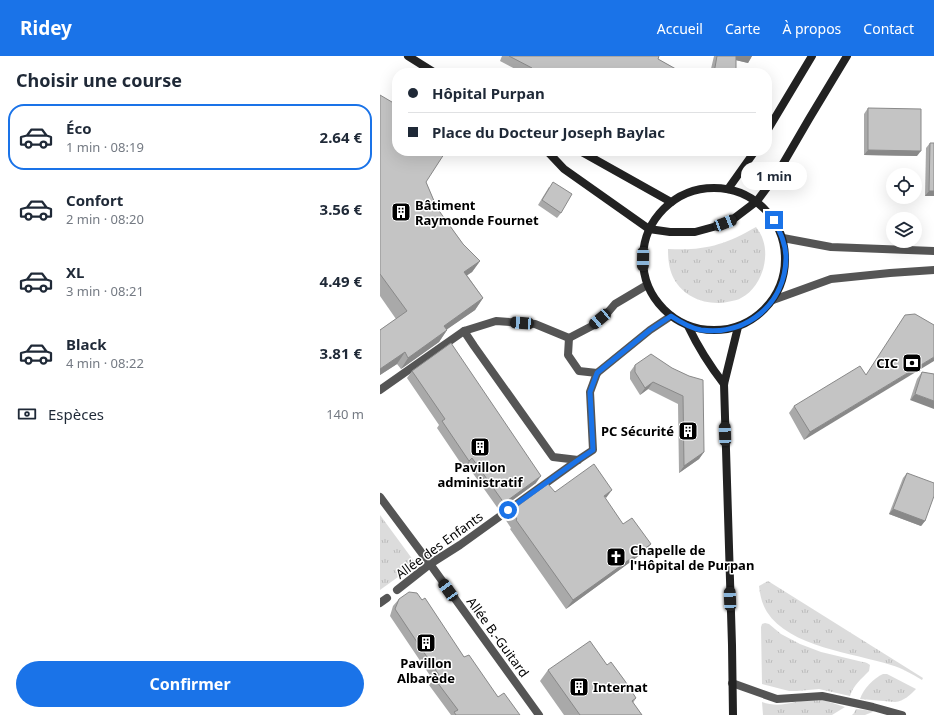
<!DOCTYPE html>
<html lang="fr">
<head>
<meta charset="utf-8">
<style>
	:root { --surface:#fff; --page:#f6f6f7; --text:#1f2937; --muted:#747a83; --line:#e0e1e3; --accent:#1a73e8 }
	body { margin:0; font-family:"Noto Sans",sans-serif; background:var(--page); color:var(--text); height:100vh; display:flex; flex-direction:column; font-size:15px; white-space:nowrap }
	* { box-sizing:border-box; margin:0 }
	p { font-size:13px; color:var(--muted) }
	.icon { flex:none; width:22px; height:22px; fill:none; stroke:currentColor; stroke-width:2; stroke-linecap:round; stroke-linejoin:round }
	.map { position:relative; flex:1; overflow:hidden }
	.drawer { display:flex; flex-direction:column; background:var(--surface); width:380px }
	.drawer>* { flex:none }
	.top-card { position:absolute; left:12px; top:12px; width:380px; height:88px; border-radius:16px; box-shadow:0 4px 16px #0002; display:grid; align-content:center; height:88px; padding:0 16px; background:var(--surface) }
	.buttons { position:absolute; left:506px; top:112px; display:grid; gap:8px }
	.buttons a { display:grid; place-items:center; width:36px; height:36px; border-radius:50%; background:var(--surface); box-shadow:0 4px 16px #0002; font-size:20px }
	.end { position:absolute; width:18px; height:18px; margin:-9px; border:5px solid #1a73e8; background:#fff; box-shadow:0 0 0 2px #fff }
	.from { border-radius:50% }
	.bubble { position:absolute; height:28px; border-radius:14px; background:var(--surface); box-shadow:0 4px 16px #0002; font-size:13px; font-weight:700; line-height:28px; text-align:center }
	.car { position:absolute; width:12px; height:24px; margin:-12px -6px; border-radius:5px; box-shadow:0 0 3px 1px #0007; background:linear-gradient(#222 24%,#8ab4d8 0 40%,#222 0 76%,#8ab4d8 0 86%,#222 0) }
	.top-card b { display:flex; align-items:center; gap:14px; height:38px; font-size:15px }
	.top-card b+b { border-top:1px solid var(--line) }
	.top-card i { width:10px; height:10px; background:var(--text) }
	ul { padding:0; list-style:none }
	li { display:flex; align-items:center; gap:12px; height:66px; margin:0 8px 6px; padding:0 8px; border:2px solid transparent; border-radius:16px }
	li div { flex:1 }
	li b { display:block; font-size:15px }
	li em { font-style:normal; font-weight:700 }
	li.selected { border-color:var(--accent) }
	li>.icon { width:36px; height:36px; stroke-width:1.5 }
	h2 { padding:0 16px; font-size:18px; line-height:48px }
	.pay { display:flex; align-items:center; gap:10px; height:44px; padding:0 16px; font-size:15px }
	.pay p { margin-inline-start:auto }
	.action { display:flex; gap:8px; margin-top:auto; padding:8px 16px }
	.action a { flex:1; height:46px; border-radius:24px; background:var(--accent); color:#fff; font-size:16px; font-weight:700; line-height:46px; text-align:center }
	header { display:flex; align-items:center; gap:24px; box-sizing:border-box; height:56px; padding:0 20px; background:var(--accent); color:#fff }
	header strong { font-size:19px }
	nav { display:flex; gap:22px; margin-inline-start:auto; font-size:14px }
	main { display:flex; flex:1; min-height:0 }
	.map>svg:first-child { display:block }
	.grass { fill:url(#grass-tufts) }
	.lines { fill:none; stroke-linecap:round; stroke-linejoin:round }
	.service { stroke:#555; stroke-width:8 }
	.minor { stroke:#555; stroke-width:8 }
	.tertiary { stroke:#555; stroke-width:8 }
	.secondary { stroke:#222; stroke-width:8 }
	.wall { fill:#a9a9a9 }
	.shaded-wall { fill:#898989 }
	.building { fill:#c4c4c4; stroke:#898989 }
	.route { stroke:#1a73e8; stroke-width:5 }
	.labels { text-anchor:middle; stroke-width:3; stroke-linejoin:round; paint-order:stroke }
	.poi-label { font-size:13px; font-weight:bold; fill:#000; stroke:#fff; text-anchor:start }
	.street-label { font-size:13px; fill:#000; stroke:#fff }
</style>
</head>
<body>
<header>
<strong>Ridey</strong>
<nav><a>Accueil</a><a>Carte</a><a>À propos</a><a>Contact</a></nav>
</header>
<main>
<section class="drawer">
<h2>Choisir une course</h2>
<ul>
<li class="selected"><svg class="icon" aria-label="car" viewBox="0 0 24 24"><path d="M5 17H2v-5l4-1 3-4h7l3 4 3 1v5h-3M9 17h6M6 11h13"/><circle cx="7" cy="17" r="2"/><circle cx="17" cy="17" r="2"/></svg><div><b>Éco</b><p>1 min · 08:19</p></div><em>2.64 €</em></li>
<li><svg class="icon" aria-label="car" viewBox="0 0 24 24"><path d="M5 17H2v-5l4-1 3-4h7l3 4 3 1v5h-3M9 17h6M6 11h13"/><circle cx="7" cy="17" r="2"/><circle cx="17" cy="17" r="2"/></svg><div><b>Confort</b><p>2 min · 08:20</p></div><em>3.56 €</em></li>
<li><svg class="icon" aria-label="car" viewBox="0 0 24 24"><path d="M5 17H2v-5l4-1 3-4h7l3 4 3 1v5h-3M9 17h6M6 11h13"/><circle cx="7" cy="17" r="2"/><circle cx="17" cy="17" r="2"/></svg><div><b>XL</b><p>3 min · 08:21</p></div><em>4.49 €</em></li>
<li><svg class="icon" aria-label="car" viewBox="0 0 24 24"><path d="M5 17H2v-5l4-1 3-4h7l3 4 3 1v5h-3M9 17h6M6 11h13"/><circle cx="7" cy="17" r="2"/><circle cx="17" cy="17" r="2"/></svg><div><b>Black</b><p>4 min · 08:22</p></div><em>3.81 €</em></li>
</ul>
<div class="pay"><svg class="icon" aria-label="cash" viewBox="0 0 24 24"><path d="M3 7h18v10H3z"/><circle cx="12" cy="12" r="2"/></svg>Espèces<p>140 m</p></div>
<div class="action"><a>Confirmer</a></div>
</section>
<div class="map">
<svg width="554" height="659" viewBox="0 0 554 659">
	<defs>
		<pattern id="grass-tufts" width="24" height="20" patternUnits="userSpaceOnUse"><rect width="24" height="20" fill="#dcdcdc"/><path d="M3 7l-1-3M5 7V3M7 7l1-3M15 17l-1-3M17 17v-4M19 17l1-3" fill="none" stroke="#bbb"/></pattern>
	</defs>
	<rect width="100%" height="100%" fill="#fff"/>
	<g class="grass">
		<path d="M376,171C379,175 382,180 383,184C390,204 380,233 361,242C358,244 355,244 352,245C330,251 305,243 294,223C289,214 288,203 288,193C324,195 345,189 376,171Z"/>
		<path d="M0,459L36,508L0,534Z"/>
		<path d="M388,525L543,622L542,624C532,618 522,612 511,609C474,597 409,591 387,556C382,548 380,539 379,530Z"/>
		<path d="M385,567L389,568L401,578L420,588L441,596L487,607L490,609L489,615C481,623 473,630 470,640L439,633L417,635H409L382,628L381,571L382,568Z"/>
		<path d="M503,618H507L536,633C530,639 524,645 515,646L480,643C483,633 494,622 503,618Z"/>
		<path d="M435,643L443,644L465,651L452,659H383L382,646C401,653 416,644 435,643Z"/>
		<path d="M476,653L494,655H495L485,659H472L474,657Z"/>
	</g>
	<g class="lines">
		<g class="service">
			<path d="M84,275L94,290L173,401L198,404"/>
			<path d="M189,282L212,270L229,255L235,248L267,229"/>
			<path d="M189,282L188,299L199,315L217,317"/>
			<path d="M0,334L84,275L116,265L155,268L189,282"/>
			<path d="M0,441L50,508L159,659"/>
			<path d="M17,534L50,508L80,489L198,404L213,394L210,336L217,317L270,274L291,260"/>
			<path d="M0,547L7,542"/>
		</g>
		<path class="minor" d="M352,627L397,643L442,640L493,651L522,659"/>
		<g class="tertiary">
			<path d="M403,182L451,191L554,195"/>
			<path d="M393,244L451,223L510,217L554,214"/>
		</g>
		<g class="secondary">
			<path d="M28,0L55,17"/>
			<path d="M387,75L432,0"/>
			<path d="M167,95L184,113L269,173L290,176H315L337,170L352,164L377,145L397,118L429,63L467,0"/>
			<path d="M200,95L291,146"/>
			<circle cx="334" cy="203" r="71"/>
			<path d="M348,133L375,95"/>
			<path d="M308,270C318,291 330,310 344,328"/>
			<path d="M353,659L352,589L344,328L358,271"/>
		</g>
	</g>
	<g class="wall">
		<path d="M122,0H279L278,3L303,17H330L334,0H372L368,7L356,4V17H143L120,5Z"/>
		<path d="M0,39L46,126L57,152L83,188L100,205L92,216L87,219L103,242L95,254L67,273V274L59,286L21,313L17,308L0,319V274L16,263L0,240Z"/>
		<path d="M488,52L537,100L484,99V58Z"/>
		<path d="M550,87L554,140H545L546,92Z"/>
		<path d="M169,131L181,157L177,162L158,149Z"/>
		<path d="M554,269L424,384L409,357L414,350L486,319Z"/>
		<path d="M255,309L292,312L324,396L319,403L299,417L298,348L268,333L260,339L250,323V316Z"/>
		<path d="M32,315L156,427L119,454L87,409L84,412L57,372L59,369L27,322Z"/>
		<path d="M542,316L554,318L530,344L537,323Z"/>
		<path d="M527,417L545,465L541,470L509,458L523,422Z"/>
		<path d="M175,436L243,468L264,496L186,553L130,473L131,472L125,463L131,455Z"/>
		<path d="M19,543L42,544L84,601L118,641L140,659H71L49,629L53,624L10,560L13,550Z"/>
		<path d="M168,614L256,642L253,647L262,659H184L160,625Z"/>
	</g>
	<g class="shaded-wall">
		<path d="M354,0H372L368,7L351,3Z"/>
		<path d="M488,94L541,95L537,100L484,99Z"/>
		<path d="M549,135H554V140H545Z"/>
		<path d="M100,205L92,216L76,227L84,216Z"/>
		<path d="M103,242L95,254L56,281L64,270Z"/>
		<path d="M67,274L59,286L21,313L28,302Z"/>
		<path d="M25,296L17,308L0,319V313Z"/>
		<path d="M554,301V305L424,384L430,376Z"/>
		<path d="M273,326L268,333L260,339L265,332Z"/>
		<path d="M535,338L554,345V353L530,344Z"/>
		<path d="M324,396L319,403L299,417L304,410Z"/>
		<path d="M92,402L87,409L84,412L89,405Z"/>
		<path d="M161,420L156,427L119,454L124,447Z"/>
		<path d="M232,434L226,442L224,440Z"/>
		<path d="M513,453L545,465L541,470L509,458Z"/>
		<path d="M271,488L264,496L186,553L193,544Z"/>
	</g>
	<g class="building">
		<path d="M129,0H279L278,3L303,17H334L337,0H356V17H149L152,12Z"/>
		<path d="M0,39L17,49V95H66L46,126L57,152L83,188L100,205L84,216L103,242L64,270L67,274L28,302L25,296L0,313V274L27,255L0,218Z"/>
		<path d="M488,52L541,53V95L488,94Z"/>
		<path d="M550,87H554V135H549Z"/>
		<path d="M173,126L192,138L181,157L162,144Z"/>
		<path d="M535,258L554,269V301L430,376L414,350L480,310L486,319L525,259Z"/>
		<path d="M71,287L161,420L124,447L92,402L89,405L62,365L65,363L32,315Z"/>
		<path d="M271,298L292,312L309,320L323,324L324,396L304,410L303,340L273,326L265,332L255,316V309Z"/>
		<path d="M542,316L554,318V345L535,338Z"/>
		<path d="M214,408L232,434L224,440L243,468L252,462L271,488L193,544L136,464L137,463L131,455L168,428L175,436Z"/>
		<path d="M527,417L554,427V440L545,465L513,453Z"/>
		<path d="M29,536L37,537L42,544L45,542L84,601L89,599L118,641L124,637L140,659H76L74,656L78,654L54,622L59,619L15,553L19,543Z"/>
		<path d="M210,585L227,609L231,606L245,625L256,642L252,645L262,659H200L168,614Z"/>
	</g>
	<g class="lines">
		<path class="route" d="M128,454L198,404L213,394L210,336L217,317L270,274L291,260C300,266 310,272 321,274C367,280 405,248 406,202C406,188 400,176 394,164"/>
	</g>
	<defs>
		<g id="building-square" transform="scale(1)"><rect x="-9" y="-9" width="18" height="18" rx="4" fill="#000" stroke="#fff"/><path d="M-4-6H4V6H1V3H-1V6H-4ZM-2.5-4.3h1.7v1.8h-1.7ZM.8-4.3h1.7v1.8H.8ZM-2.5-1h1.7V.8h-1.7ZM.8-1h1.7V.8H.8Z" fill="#fff"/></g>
		<g id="bank-square" transform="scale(1)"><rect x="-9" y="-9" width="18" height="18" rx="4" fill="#000" stroke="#fff"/><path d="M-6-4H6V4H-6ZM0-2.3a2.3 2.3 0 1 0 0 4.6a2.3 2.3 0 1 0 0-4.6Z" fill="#fff"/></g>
		<g id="church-square" transform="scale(1)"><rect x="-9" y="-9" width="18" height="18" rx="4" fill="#000" stroke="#fff"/><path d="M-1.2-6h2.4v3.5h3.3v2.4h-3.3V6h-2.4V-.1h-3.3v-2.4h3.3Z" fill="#fff"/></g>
	</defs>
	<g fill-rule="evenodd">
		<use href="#building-square" x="21" y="156"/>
		<use href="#bank-square" x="532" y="307"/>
		<use href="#building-square" x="308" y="375"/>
		<use href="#building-square" x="100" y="391"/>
		<use href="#church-square" x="236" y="501"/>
		<use href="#building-square" x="46" y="587"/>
		<use href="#building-square" x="199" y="631"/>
	</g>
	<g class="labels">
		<g class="poi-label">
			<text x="35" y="154">Bâtiment<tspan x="35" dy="15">Raymonde Fournet</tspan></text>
			<text x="518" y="312" text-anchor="end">CIC</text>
			<text x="294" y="380" text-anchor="end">PC Sécurité</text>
			<text x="100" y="416" text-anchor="middle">Pavillon<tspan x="100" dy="15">administratif</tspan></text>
			<text x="250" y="499">Chapelle de<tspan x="250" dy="15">l'Hôpital de Purpan</tspan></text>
			<text x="46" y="612" text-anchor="middle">Pavillon<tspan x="46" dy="15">Albarède</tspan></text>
			<text x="213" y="636">Internat</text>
		</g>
		<g class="street-label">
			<text transform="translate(59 489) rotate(-36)" y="5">Allée des Enfants</text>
			<text transform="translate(118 581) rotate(54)" y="5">Allée B.-Guitard</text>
		</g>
	</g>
</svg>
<div class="buttons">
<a><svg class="icon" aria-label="locate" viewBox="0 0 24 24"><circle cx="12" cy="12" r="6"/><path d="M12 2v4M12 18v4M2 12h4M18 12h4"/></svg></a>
<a><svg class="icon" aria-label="layers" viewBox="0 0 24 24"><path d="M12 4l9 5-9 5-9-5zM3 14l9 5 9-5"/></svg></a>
</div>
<i class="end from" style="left:128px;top:454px"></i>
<i class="end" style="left:394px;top:164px"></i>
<div class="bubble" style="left:361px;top:106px;width:66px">1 min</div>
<i class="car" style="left:345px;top:167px;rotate:69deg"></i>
<i class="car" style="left:263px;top:203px;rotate:181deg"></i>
<i class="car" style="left:220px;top:263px;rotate:230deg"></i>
<i class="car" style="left:142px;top:267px;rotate:274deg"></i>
<i class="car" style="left:345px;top:378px;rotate:358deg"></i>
<i class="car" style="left:68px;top:534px;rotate:325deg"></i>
<i class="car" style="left:350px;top:543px;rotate:358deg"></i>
<div class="top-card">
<b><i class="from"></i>Hôpital Purpan</b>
<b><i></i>Place du Docteur Joseph Baylac</b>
</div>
</div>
</main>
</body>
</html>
